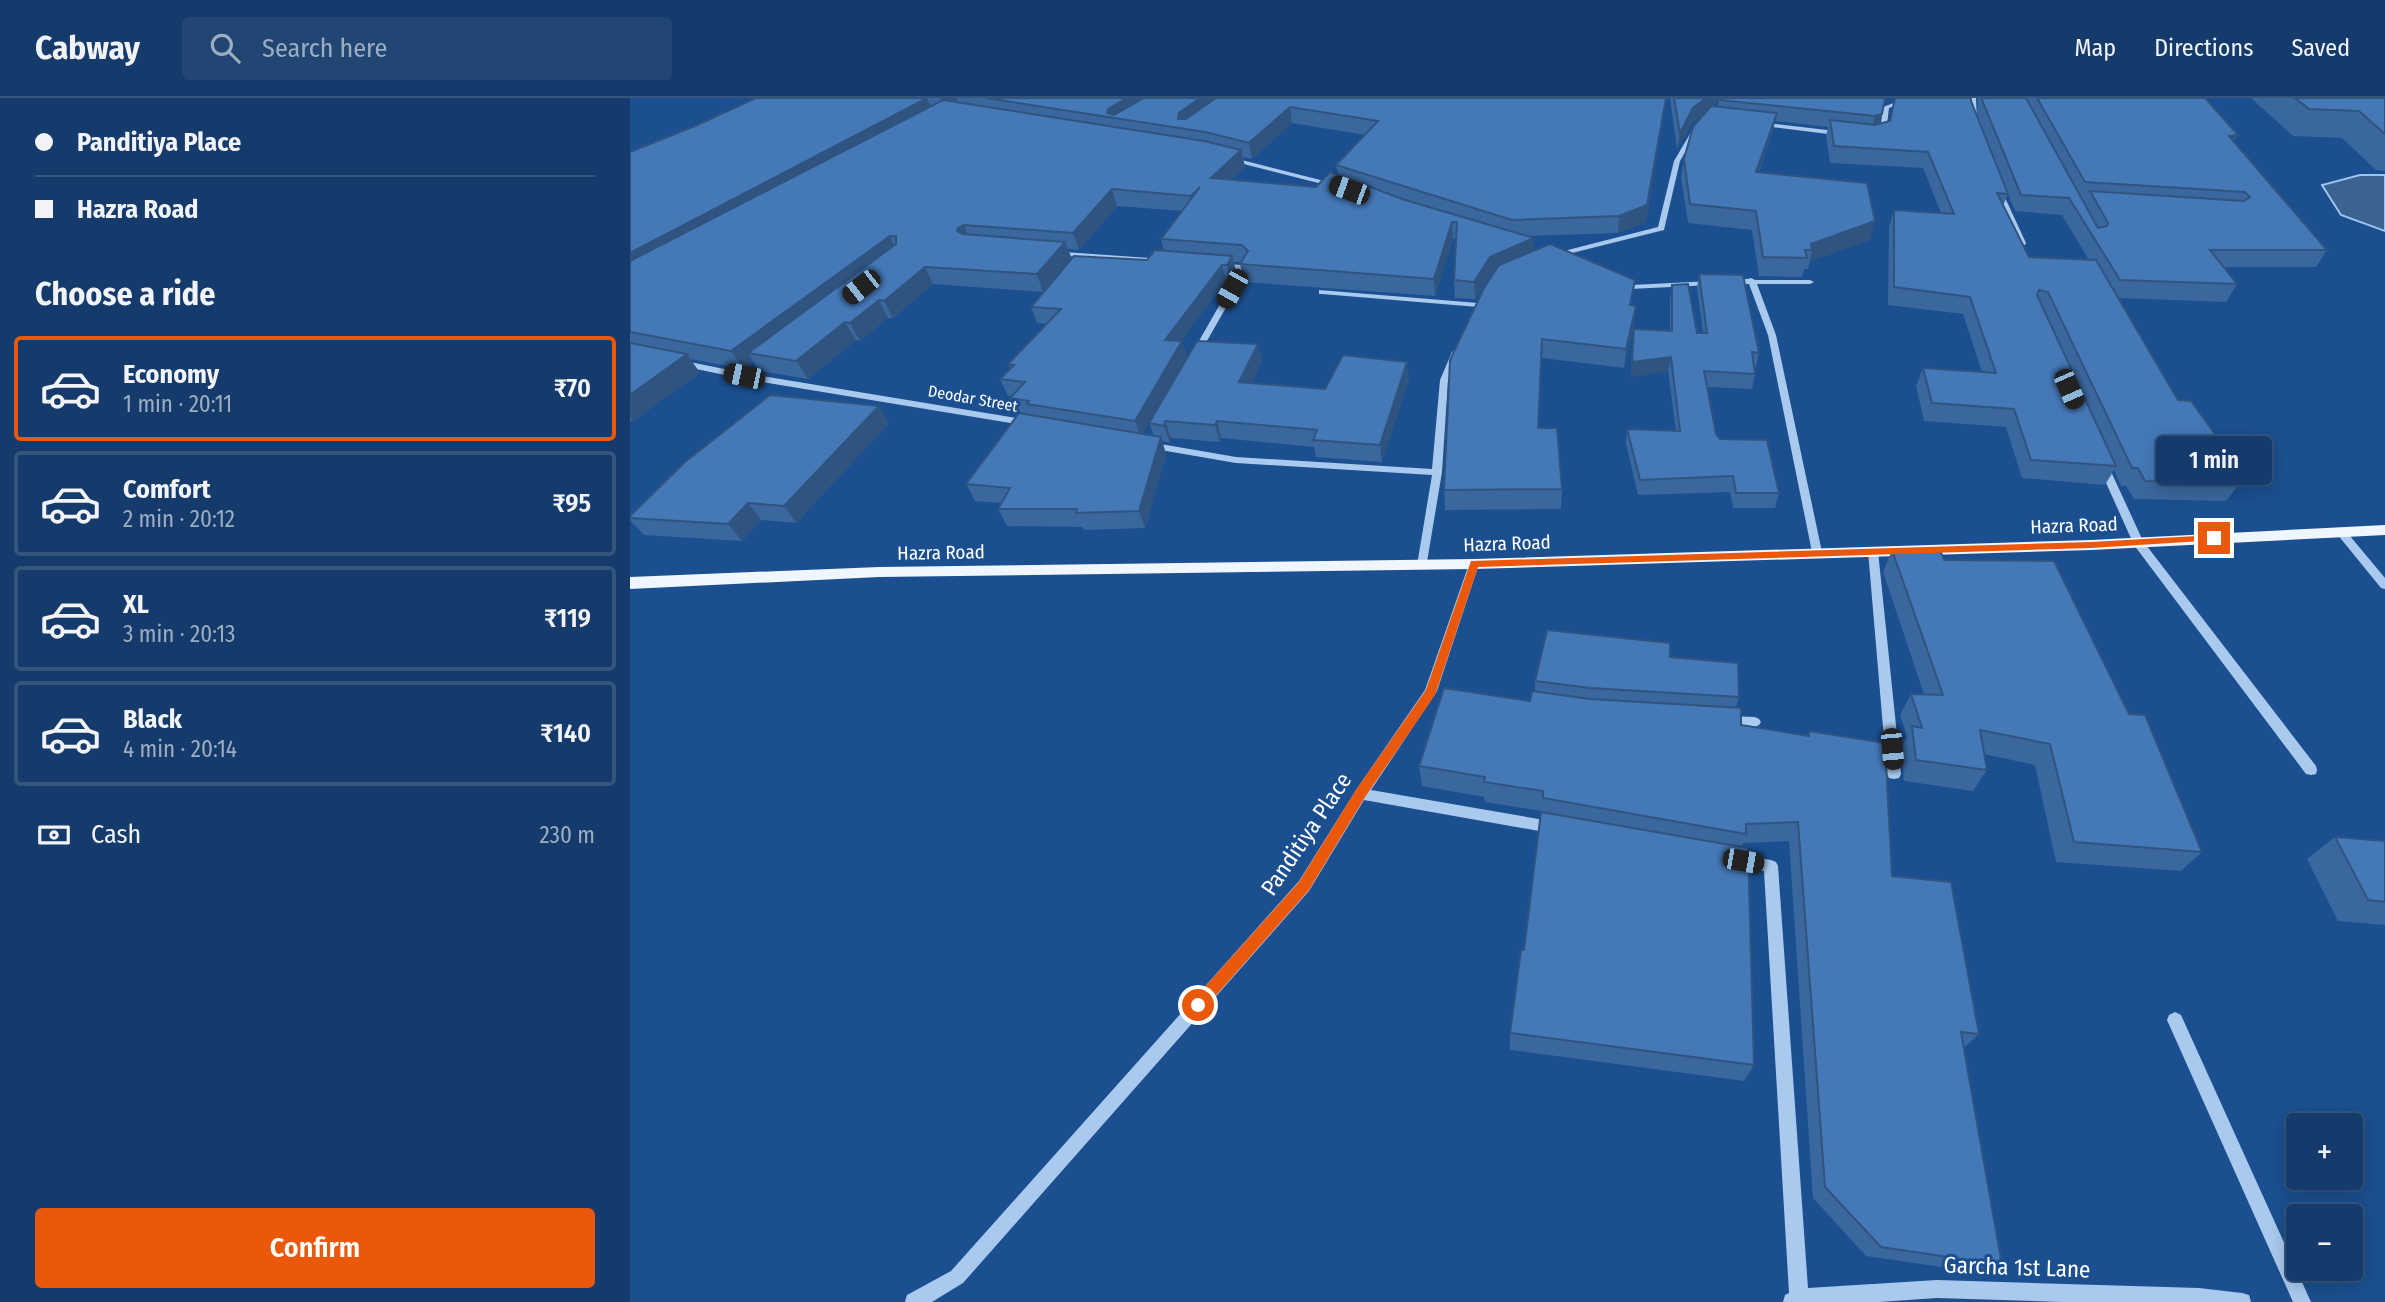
<!DOCTYPE html>
<html lang="en">
<head>
<meta charset="utf-8">
<style>
	:root { --surface:#143b6b; --page:#214673; --text:#f1f3f6; --muted:#9dadc1; --line:#33557e; --accent:#ea580c }
	body { margin:0; font-family:"Fira Sans Condensed",sans-serif; background:var(--page); color:var(--text); height:100vh; display:flex; flex-direction:column; font-size:26px; white-space:nowrap }
	* { box-sizing:border-box; margin:0 }
	p { font-size:23px; color:var(--muted) }
	.icon { flex:none; width:38px; height:38px; fill:none; stroke:currentColor; stroke-width:2; stroke-linecap:round; stroke-linejoin:round }
	.map { position:relative; flex:1; overflow:hidden }
	.sheet { display:flex; flex-direction:column; background:var(--surface); width:630px }
	.sheet>* { flex:none }
	.hud { display:grid; align-content:center; height:154px; padding:0 35px; background:var(--surface) }
	.buttons { position:absolute; left:1656px; top:1015px; display:grid; gap:14px }
	.buttons a { display:grid; place-items:center; width:77px; height:77px; border-radius:7px; background:var(--surface); box-shadow:0 4px 18px #0003,0 0 0 2px var(--line); font-size:35px }
	.end { position:absolute; width:32px; height:32px; margin:-16px; border:9px solid #ea580c; background:#fff; box-shadow:0 0 0 4px #fff }
	.from { border-radius:50% }
	.bubble { position:absolute; height:49px; border-radius:7px; background:var(--surface); box-shadow:0 4px 18px #0003,0 0 0 2px var(--line); font-size:23px; font-weight:600; line-height:49px; text-align:center }
	.car { position:absolute; width:21px; height:42px; margin:-21px -10px; border-radius:9px; box-shadow:0 0 5px 2px #0007; background:linear-gradient(#222 24%,#8ab4d8 0 40%,#222 0 76%,#8ab4d8 0 86%,#222 0) }
	.hud b { display:flex; align-items:center; gap:24px; height:66px; font-size:26px }
	.hud b+b { border-top:2px solid var(--line) }
	.hud i { width:18px; height:18px; background:var(--text) }
	ul { padding:0; list-style:none }
	li { display:flex; align-items:center; gap:21px; height:105px; margin:0 14px 10px; padding:0 21px; border:4px solid var(--line); border-radius:7px }
	li div { flex:1 }
	li b { display:block; font-size:26px }
	li em { font-style:normal; font-weight:600 }
	li.on { border-color:var(--accent) }
	li>.icon { width:63px; height:63px; stroke-width:1.5 }
	h2 { padding:0 35px; font-size:32px; line-height:84px }
	.pay { display:flex; align-items:center; gap:18px; height:77px; padding:0 35px; font-size:26px }
	.pay p { margin-inline-start:auto }
	.cta { display:flex; gap:14px; margin-top:auto; padding:14px 35px }
	.cta a { flex:1; height:80px; border-radius:7px; background:var(--accent); color:#fff; font-size:28px; font-weight:600; line-height:80px; text-align:center }
	header { display:flex; align-items:center; gap:42px; box-sizing:border-box; height:98px; padding:0 35px; background:var(--surface); border-bottom:2px solid var(--line) }
	header strong { font-size:33px }
	nav { display:flex; gap:38px; margin-inline-start:auto; font-size:24px }
	.search { width:490px; height:63px; background:var(--page); display:flex; align-items:center; gap:18px; box-sizing:border-box; padding:0 24px; border-radius:7px; color:var(--muted); font-size:26px }
	main { display:flex; flex:1; min-height:0 }
	.map>svg:first-child { display:block }
	.water { fill:#3c6290; stroke:#9cc4f0; stroke-width:2 }
	.lines { fill:none; stroke-linecap:round; stroke-linejoin:round }
	.minor { fill:#a9c9ee; fill-rule:evenodd }
	.major { fill:#f0f6ff; fill-rule:evenodd }
	.wall { fill:#3a679d; fill-rule:evenodd }
	.shaded-wall { fill:#305480 }
	.building { fill:#4478b7; stroke:#305480; stroke-width:2 }
	.route { fill:#ea580c }
	.labels { text-anchor:middle; stroke-width:6; stroke-linejoin:round; paint-order:stroke }
	.far-street-label { font-size:16px; fill:#fff; stroke:#1b4f8f }
	.street-label { font-size:19px; fill:#fff; stroke:#1b4f8f }
	.near-street-label { font-size:23px; fill:#fff; stroke:#1b4f8f }
</style>
</head>
<body>
<header>
<strong>Cabway</strong>
<div class="search"><svg class="icon" aria-label="search" viewBox="0 0 24 24"><circle cx="10" cy="10" r="6"/><path d="M15 15l6 6"/></svg>Search here</div>
<nav><a>Map</a><a>Directions</a><a>Saved</a></nav>
</header>
<main>
<section class="sheet">
<div class="hud">
<b><i class="from"></i>Panditiya Place</b>
<b><i></i>Hazra Road</b>
</div>
<h2>Choose a ride</h2>
<ul>
<li class="on"><svg class="icon" aria-label="car" viewBox="0 0 24 24"><path d="M5 17H2v-5l4-1 3-4h7l3 4 3 1v5h-3M9 17h6M6 11h13"/><circle cx="7" cy="17" r="2"/><circle cx="17" cy="17" r="2"/></svg><div><b>Economy</b><p>1 min · 20:11</p></div><em>₹70</em></li>
<li><svg class="icon" aria-label="car" viewBox="0 0 24 24"><path d="M5 17H2v-5l4-1 3-4h7l3 4 3 1v5h-3M9 17h6M6 11h13"/><circle cx="7" cy="17" r="2"/><circle cx="17" cy="17" r="2"/></svg><div><b>Comfort</b><p>2 min · 20:12</p></div><em>₹95</em></li>
<li><svg class="icon" aria-label="car" viewBox="0 0 24 24"><path d="M5 17H2v-5l4-1 3-4h7l3 4 3 1v5h-3M9 17h6M6 11h13"/><circle cx="7" cy="17" r="2"/><circle cx="17" cy="17" r="2"/></svg><div><b>XL</b><p>3 min · 20:13</p></div><em>₹119</em></li>
<li><svg class="icon" aria-label="car" viewBox="0 0 24 24"><path d="M5 17H2v-5l4-1 3-4h7l3 4 3 1v5h-3M9 17h6M6 11h13"/><circle cx="7" cy="17" r="2"/><circle cx="17" cy="17" r="2"/></svg><div><b>Black</b><p>4 min · 20:14</p></div><em>₹140</em></li>
</ul>
<div class="pay"><svg class="icon" aria-label="cash" viewBox="0 0 24 24"><path d="M3 7h18v10H3z"/><circle cx="12" cy="12" r="2"/></svg>Cash<p>230 m</p></div>
<div class="cta"><a>Confirm</a></div>
</section>
<div class="map">
<svg width="1755" height="1204" viewBox="0 0 1755 1204">
	<rect width="100%" height="100%" fill="#1b4f8f"/>
	<path class="water" d="M1730,77H1755V133L1711,117L1692,87Z"/>
	<g class="lines">
		<g class="minor">
			<path d="M1269,0H1275V4L1259,10L1256,35L1247,37V35L1250,34L1253,9L1269,3Z"/>
			<path d="M1340,0H1346L1347,24L1344,26L1341,24Z"/>
			<path d="M1067,24L1072,25L1050,63L1034,132L922,160V156L1028,129L1044,63Z"/>
			<path d="M1128,24L1214,34L1217,36L1214,38L1126,27Z"/>
			<path d="M600,59L710,87L711,88L708,90L598,62V60Z"/>
			<path d="M1368,89L1371,91L1396,145L1395,147L1388,145L1365,91Z"/>
			<path d="M420,153L534,161L538,163L534,165L423,157H420Z"/>
			<path d="M588,166L615,167L619,169L569,257L562,259L561,257L610,171L591,170H588Z"/>
			<path d="M1121,180L1125,182H1180L1184,184L1180,186H1127L1146,237L1192,454L1187,458L1182,454L1138,237L1119,186H1100L1096,184C1103,179 1113,183 1121,180Z"/>
			<path d="M986,183L1001,187L1082,183L1086,185L1082,187L1000,191L986,187Z"/>
			<path d="M689,192L848,205L852,207L848,209L692,196H689Z"/>
			<path d="M826,251L830,254L818,282L812,374L796,470H788L787,467L802,377L606,365L519,350L514,347L519,344L606,359L802,371L810,282L822,254Z"/>
			<path d="M50,262L114,275L398,322L403,325L398,328L114,281L47,267L46,265Z"/>
			<path d="M1473,364L1478,367L1513,443L1686,668L1687,672L1686,676L1681,677L1676,676L1504,447L1468,367Z"/>
			<path d="M1711,430L1715,432L1755,480V491L1751,490L1707,436L1706,434L1707,432Z"/>
			<path d="M1243,449L1248,453L1271,676L1269,680L1264,681L1259,680L1257,676L1238,453Z"/>
			<path d="M844,462L849,466L807,593L741,692L926,724L931,726L933,730L931,734L926,736L734,702L679,793L333,1185L302,1204H275L277,1197L321,1173L669,783L726,692L795,592L839,466Z"/>
			<path d="M1097,618L1125,619L1129,621L1131,624L1129,627L1125,629L1097,628L1093,626L1091,623L1093,620Z"/>
			<path d="M1102,755L1141,762L1146,764L1148,768L1178,1190L1307,1182L1569,1190L1612,1195L1619,1197L1621,1204H1432L1307,1200L1249,1204H1153L1155,1197L1159,1195L1134,773L1097,765L1095,761L1097,757Z"/>
			<path d="M1545,914L1551,917L1681,1204H1663L1537,922L1539,917Z"/>
		</g>
		<path class="major" d="M1755,427V437L1461,452L844,471L249,479L0,491V479L249,469L844,461L1461,442Z"/>
	</g>
	<g class="wall">
		<path d="M126,0H1036L1016,124L988,135L897,138L903,153L1002,208L1004,227L994,270L912,260L908,330L932,391L931,411L815,412L814,392L863,175L860,177L845,201L825,200L824,182L826,141H823L805,198L614,184L610,166L611,164H603L606,173L600,183L596,182L551,243L557,259L513,336L524,338L519,325L628,246L632,263L621,285L695,291L779,281L752,364L686,359L684,349L591,340L590,344L541,340L540,345L532,343L536,356L515,430L454,432L452,429L377,428L368,411L371,405L345,403L336,386L388,317L380,300L382,298H378L370,281L380,271L378,266L417,226L407,225L401,209L413,194L303,186L263,220H258L230,243L226,242L178,281L130,273L123,263L114,271L60,261L70,275L3,323H0V54L65,28ZM662,25L736,37L706,67L708,77L686,89L601,82L615,69L613,59L622,61ZM487,108L552,113L531,141L534,153L517,162L441,160L438,151L449,152Z"/>
		<path d="M1040,0H1255L1249,26L1259,23L1265,0L1341,3L1347,18L1348,0H1575L1608,37L1604,44L1697,152L1686,169H1594L1607,186L1596,204L1488,200L1548,302L1587,339L1582,346L1610,385L1596,403L1504,401L1496,388H1491L1484,372L1475,387L1392,380L1376,329L1294,323L1286,288L1293,270L1352,274L1333,216L1258,207L1259,129L1264,112L1311,115L1293,70L1200,65L1196,38L1198,29L1145,23L1143,32L1129,74L1240,142L1180,163L1178,171H1174L1172,179L1129,178L1122,132L1058,125L1051,79L1054,61L1075,14L1061,26L1047,51ZM1089,2L1088,8H1083ZM1378,96L1385,113L1432,117L1459,162L1399,159L1373,108Z"/>
		<path d="M1621,0H1755V73L1746,72L1712,40L1663,38Z"/>
		<path d="M1069,176L1129,255L1126,269H1124L1125,276L1122,291L1077,289L1086,336L1090,341L1149,395L1145,410H1103L1100,394L1008,397L996,346L997,331L1046,333L1038,273L1001,279L1004,231L1040,233V202L1042,187L1067,235H1073L1067,190Z"/>
		<path d="M259,325L166,425L131,422L112,443L14,437L0,422V420Z"/>
		<path d="M1262,452L1314,462L1499,616L1572,754L1551,773L1426,764L1405,667L1354,656L1357,672L1343,693L1274,683L1271,650L1277,639L1270,617L1281,596H1294L1253,474Z"/>
		<path d="M1040,559L1109,599L1106,609L1111,627L1177,638L1179,633L1262,778L1349,936L1334,950L1372,1167L1352,1175L1236,1158L1183,1100L1159,743L1113,745L1112,749L1124,967L1114,983L880,952V935L894,852L912,713L855,704L854,699L792,688L789,668L900,603L905,593V583Z"/>
		<path d="M1705,739L1755,743V827L1708,823L1677,761Z"/>
	</g>
	<g class="shaded-wall">
		<path d="M297,0L304,16L0,179V155Z"/>
		<path d="M310,0H327L328,2L313,7Z"/>
		<path d="M497,0H527L492,21L477,15L478,11Z"/>
		<path d="M570,0H595L552,31L548,21L549,15Z"/>
		<path d="M1036,0L1016,124L988,135L989,118Z"/>
		<path d="M1076,0H1092L1061,26L1047,51L1050,35L1063,10Z"/>
		<path d="M660,9L662,25L622,61L619,45Z"/>
		<path d="M1147,15L1143,32L1122,92L1126,74Z"/>
		<path d="M1252,16L1248,32L1241,33L1245,18Z"/>
		<path d="M1608,37L1599,53V38Z"/>
		<path d="M611,52L615,69L585,96L581,80Z"/>
		<path d="M482,91L487,108L449,152L443,135Z"/>
		<path d="M1245,123L1240,142L1180,163L1182,152L1181,146Z"/>
		<path d="M822,124L823,141L805,198L804,181Z"/>
		<path d="M334,127L341,144L327,133L328,130Z"/>
		<path d="M260,138L268,155L118,255L123,263L114,271L101,253Z"/>
		<path d="M904,140L903,158L860,177L845,201L844,184L860,159Z"/>
		<path d="M435,144L442,161L413,194L407,176Z"/>
		<path d="M602,158L606,173L600,183L597,167Z"/>
		<path d="M592,167L596,182L540,258L535,242Z"/>
		<path d="M295,169L303,186L263,220L254,203Z"/>
		<path d="M249,202L258,220L230,243L220,225Z"/>
		<path d="M1006,208L1004,227L994,270L996,251Z"/>
		<path d="M215,224L226,242L178,281L166,263Z"/>
		<path d="M552,243L557,259L511,340L505,323Z"/>
		<path d="M628,246L632,263L614,301L609,284Z"/>
		<path d="M57,256L70,275L3,323L0,319V297Z"/>
		<path d="M1041,259L1038,273L1001,279L1002,264Z"/>
		<path d="M777,264L779,281L752,364L750,347Z"/>
		<path d="M249,308L259,325L166,425L154,408Z"/>
		<path d="M535,323L541,340L540,345L534,328Z"/>
		<path d="M587,323L591,340L590,344L585,327Z"/>
		<path d="M531,339L536,356L515,430L509,413Z"/>
		<path d="M118,405L131,422L112,443L98,426Z"/>
	</g>
	<g class="building">
		<path d="M126,0H297L0,155V54L65,28Z"/>
		<path d="M356,0H497L478,11L477,15L484,17L514,0H570L549,15L548,21H556L586,0H1036L1017,107L989,118L882,122L706,67L748,23L660,9L619,45L575,34Z"/>
		<path d="M1044,0H1076L1063,10L1050,35Z"/>
		<path d="M1091,0H1255L1252,16L1245,18L1090,2Z"/>
		<path d="M1265,0H1341V3L1378,96L1367,95L1399,159L1466,162L1548,302L1561,303L1587,339H1577L1610,385L1515,383L1508,370H1502L1418,194L1409,192L1407,197L1486,368L1401,362L1384,311L1302,305L1293,270L1366,275L1340,199L1264,189V112L1324,116L1298,54L1204,48L1200,22L1245,27L1260,23Z"/>
		<path d="M1352,0H1396L1468,130L1477,128L1478,125L1460,93L1614,103L1620,99L1615,94L1455,84L1407,0H1575L1608,37L1599,38L1697,152H1580L1607,186L1490,182L1439,100L1391,97L1352,2Z"/>
		<path d="M1665,0H1755V36L1729,13L1679,11Z"/>
		<path d="M313,2L574,43L611,52L581,80L686,89L700,74L775,102L904,140L860,159L844,184L824,182L827,124H822L804,181L610,166L618,153L612,147L531,141L570,89L561,98L482,91L443,135L334,127L328,130L327,133L333,136L435,144L407,176L295,169L254,203L249,202L220,225L215,224L166,263L118,255L266,146V138H260L101,253L0,234V163Z"/>
		<path d="M1081,8L1147,15L1126,74L1237,85L1245,123L1181,146L1182,152H1175L1177,160L1133,159L1126,113L1060,106L1054,61L1063,29Z"/>
		<path d="M920,146L1005,182L1000,207L1006,208L996,251L912,241L908,330H927L932,391L814,392L820,262L854,190L869,167Z"/>
		<path d="M525,152L602,158L597,167H592L535,242L552,243L505,323L397,306L399,303L380,300L395,284L370,281L384,267L378,266L431,211L401,209L444,158L517,162Z"/>
		<path d="M1069,176L1113,177L1129,255L1122,254L1125,276L1074,273L1086,336L1090,341L1137,342L1149,395H1106L1103,378L1010,382L997,331L1050,333L1041,259L1002,264L1004,231L1042,233V187L1058,186L1067,235H1077Z"/>
		<path d="M567,243L628,246L609,284L695,291L713,257L777,264L750,347L683,342L687,332L587,323L585,327L535,323L534,328L519,325Z"/>
		<path d="M0,245L57,256L0,297Z"/>
		<path d="M140,297L249,308L154,408L118,405L98,426L0,420V418L55,364Z"/>
		<path d="M389,315L531,339L509,413L446,415L447,411H368L380,390L336,386Z"/>
		<path d="M1262,452H1310L1314,462L1424,463L1499,616L1515,617L1572,754L1444,744L1420,646L1350,632L1357,672L1286,662L1282,628L1292,630L1281,596L1313,597Z"/>
		<path d="M917,532L1040,545V559L1108,565L1109,599L960,590L905,583Z"/>
		<path d="M814,590L900,603L902,593L960,601L1111,610V627L1179,638V633L1255,645L1262,778L1321,784L1349,936L1331,934L1372,1167L1251,1149L1195,1089L1168,724L1116,726V736L913,700V693L854,684L855,679L789,668Z"/>
		<path d="M911,714L1118,750L1124,967L880,935L891,852H894Z"/>
		<path d="M1705,739L1755,743V804L1738,802Z"/>
	</g>
	<path class="route" d="M1584,437L1589,440L1588,442L1461,450L848,469L805,597L735,699L679,792L573,912H563V902L669,784L726,692L796,592L841,463L1461,444Z"/>
	<g class="labels">
		<g class="far-street-label">
			<text transform="translate(343 300) rotate(10)" y="6">Deodar Street</text>
		</g>
		<g class="street-label">
			<text transform="translate(1444 427) rotate(-2)" y="7">Hazra Road</text>
			<text transform="translate(877 445) rotate(-2)" y="7">Hazra Road</text>
			<text transform="translate(311 454) rotate(-1)" y="7">Hazra Road</text>
		</g>
		<g class="near-street-label">
			<text transform="translate(676 736) rotate(-56)" y="8">Panditiya Place</text>
			<text transform="translate(1387 1169) rotate(2)" y="8">Garcha 1st Lane</text>
		</g>
	</g>
</svg>
<div class="buttons">
<a>+</a>
<a>−</a>
</div>
<i class="end from" style="left:568px;top:907px"></i>
<i class="end" style="left:1584px;top:440px"></i>
<div class="bubble" style="left:1526px;top:338px;width:116px">1 min</div>
<i class="car" style="left:719px;top:92px;rotate:290deg"></i>
<i class="car" style="left:231px;top:189px;rotate:232deg"></i>
<i class="car" style="left:602px;top:191px;rotate:209deg"></i>
<i class="car" style="left:114px;top:278px;rotate:282deg"></i>
<i class="car" style="left:1439px;top:291px;rotate:156deg"></i>
<i class="car" style="left:1262px;top:651px;rotate:175deg"></i>
<i class="car" style="left:1113px;top:763px;rotate:100deg"></i>
</div>
</main>
</body>
</html>
